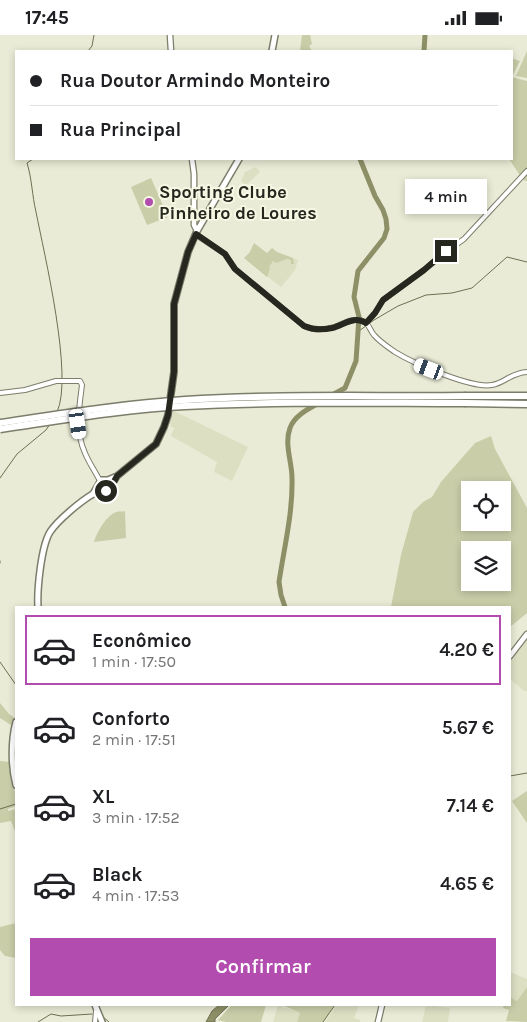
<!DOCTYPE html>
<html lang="pt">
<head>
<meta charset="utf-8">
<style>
	:root { --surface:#fff; --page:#f6f6f6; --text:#202124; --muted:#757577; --line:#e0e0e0; --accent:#b34caf }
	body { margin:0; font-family:Karla,sans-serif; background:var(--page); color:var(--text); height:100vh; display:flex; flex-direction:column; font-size:19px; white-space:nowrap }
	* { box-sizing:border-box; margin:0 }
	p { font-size:16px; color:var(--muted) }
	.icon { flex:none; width:28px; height:28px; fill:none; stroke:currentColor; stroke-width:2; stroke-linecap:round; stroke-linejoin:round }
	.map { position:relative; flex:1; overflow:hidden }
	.panel { position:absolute; left:15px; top:571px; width:496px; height:400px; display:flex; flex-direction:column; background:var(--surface); border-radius:0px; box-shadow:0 2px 8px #0003 }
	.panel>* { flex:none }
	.top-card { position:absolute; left:15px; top:15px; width:498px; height:110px; border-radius:0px; box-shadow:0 2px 8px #0003; display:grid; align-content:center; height:110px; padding:0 15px; background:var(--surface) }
	.tools { position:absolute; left:461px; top:446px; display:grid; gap:10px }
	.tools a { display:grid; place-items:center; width:50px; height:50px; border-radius:0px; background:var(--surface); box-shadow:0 2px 8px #0003; font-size:25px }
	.end { position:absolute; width:22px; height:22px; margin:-11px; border:6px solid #26271f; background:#fff; box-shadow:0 0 0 2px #fff }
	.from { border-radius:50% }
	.bubble { position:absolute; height:35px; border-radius:0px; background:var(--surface); box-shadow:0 2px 8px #0003; font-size:16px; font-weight:600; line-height:35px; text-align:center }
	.car { position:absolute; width:15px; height:30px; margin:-15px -8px; border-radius:6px; box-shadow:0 0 4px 1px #0007; background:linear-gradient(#fff 24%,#345 0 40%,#fff 0 76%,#345 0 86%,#fff 0) }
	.top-card b { display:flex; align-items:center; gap:18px; height:48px; font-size:19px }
	.top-card b+b { border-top:1px solid var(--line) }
	.top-card i { width:12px; height:12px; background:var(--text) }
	ul { padding:9px 0 0; list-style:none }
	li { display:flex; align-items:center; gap:15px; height:70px; margin:0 10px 8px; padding:0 5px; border:2px solid transparent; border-radius:0px }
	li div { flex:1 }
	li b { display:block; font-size:19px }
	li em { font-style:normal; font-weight:600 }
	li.on { border-color:var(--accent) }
	li>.icon { width:45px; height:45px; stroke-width:1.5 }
	.button { display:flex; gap:10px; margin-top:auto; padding:10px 15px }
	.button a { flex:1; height:58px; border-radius:0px; background:var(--accent); color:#fff; font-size:20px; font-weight:600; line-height:58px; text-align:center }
	.status { display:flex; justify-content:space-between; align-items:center; height:35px; padding:0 25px; background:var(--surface); direction:ltr }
	.status svg { height:14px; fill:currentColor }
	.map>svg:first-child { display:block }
	.built { fill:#dddfc3 }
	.green { fill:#c9cda8; fill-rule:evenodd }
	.water { fill:#8d9067; stroke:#6e7051 }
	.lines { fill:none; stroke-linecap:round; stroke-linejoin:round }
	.stream { stroke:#6e7051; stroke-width:1 }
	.river { stroke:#8d9067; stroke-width:5 }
	.tertiary-casing { stroke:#7c7e6b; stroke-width:6 }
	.secondary-casing { stroke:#7c7e6b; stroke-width:7 }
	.primary-casing { stroke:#7c7e6b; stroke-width:8 }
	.motorway-casing { stroke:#7c7e6b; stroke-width:9 }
	.tertiary { stroke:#fff; stroke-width:4 }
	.secondary { stroke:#fff; stroke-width:4.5 }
	.primary { stroke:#fff; stroke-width:5 }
	.motorway { stroke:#fff; stroke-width:6 }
	.motorway-bridge-casing { stroke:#7c7e6b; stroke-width:9; stroke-linecap:butt }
	.motorway-bridge { stroke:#fff; stroke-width:6 }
	.route { stroke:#26271f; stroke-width:6 }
	.poi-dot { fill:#b34caf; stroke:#f6f8e3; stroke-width:2 }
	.labels { text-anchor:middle; stroke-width:4; stroke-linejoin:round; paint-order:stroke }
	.poi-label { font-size:18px; font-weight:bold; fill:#26271f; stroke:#f6f8e3; text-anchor:start }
</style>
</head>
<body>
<div class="status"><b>17:45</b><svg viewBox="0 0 49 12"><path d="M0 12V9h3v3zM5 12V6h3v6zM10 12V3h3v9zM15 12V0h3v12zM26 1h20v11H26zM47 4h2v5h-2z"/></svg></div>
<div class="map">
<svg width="527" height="987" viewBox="0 0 527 987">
	<rect width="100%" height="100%" fill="#e9ebd6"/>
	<g class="built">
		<path d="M256,132L260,137L246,150L241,146L245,137Z"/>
		<path d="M276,217L298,225L295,235L281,252L260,236Z"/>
		<path d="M174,376L248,412L232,446L214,437L217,427L171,401L174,393L170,391L171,389L168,388Z"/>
		<path d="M527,602V656H524L510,644V625L513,620Z"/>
		<path d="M510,937L527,944V952L517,966L510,962Z"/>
		<path d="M278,970L300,978L297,987H273Z"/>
		<path d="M337,970H359L354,983L360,985V987H325Z"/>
		<path d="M426,970L450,973L448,987H422Z"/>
	</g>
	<g class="green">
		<path d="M302,0H310L312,9L309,11L312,16H300Z"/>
		<path d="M527,16V43L516,41Z"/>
		<path d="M511,23L520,26L512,42L527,46V146L523,145L509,124H511Z"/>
		<path d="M151,143L168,182L147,190L131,152Z"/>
		<path d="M254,208L267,218L272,213L277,217L293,223L294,229H291V225L287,224L276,228L273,226L269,232L270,233L267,242L244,223L250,217Z"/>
		<path d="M491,401L495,414L527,473V578L510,592V572H391L401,520L413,477L423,467L432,462L441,447L475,408ZM470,455H502V488H470ZM470,515H502V548H470Z"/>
		<path d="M125,476L126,503L94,507C97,497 106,481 116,477C119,476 122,477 125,476Z"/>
		<path d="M0,668L9,679L15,683C11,704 11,727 14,748C14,756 16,763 16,771L8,774V776L16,774V799L11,786L0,788V726L10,727L11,690L0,683Z"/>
		<path d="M527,756V788L512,766Z"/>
		<path d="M16,888V923L5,921L0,915V892Z"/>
		<path d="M527,952V987L506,986L509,975L503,973L504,970H510V962L517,966Z"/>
		<path d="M232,970H266L261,987H226L218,985Z"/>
		<path d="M282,970H335L323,987H297L300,978Z"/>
	</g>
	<path class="water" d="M219,970H229L215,984V987H206L212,976Z"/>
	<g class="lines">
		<g class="stream">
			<path d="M88,16L92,11L94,0"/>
			<path d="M33,124L27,128C32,144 32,160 36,177C44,218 74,342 57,377"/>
			<path d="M359,296L374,285L398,271L426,260L452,258L472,253L507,222L527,227"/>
			<path d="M0,443L17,419L46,395L50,389"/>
			<path d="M0,526V528"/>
			<path d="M0,627L16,650"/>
			<path d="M510,741L527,738"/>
			<path d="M0,774L16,769"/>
			<path d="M103,982L109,987"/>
			<path d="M38,987L51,979L61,981L92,979"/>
			<path d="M323,987L335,970"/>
		</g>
		<g class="river">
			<path d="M424,16L425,0"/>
			<path d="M330,361L345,353L356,326L359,282L354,262L358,236L384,203L387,194L386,184L383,175L375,161L360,124"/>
			<path d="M285,572L281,560L279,547C284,513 293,478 292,443C292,427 284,409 290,393C294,381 308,374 319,368"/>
		</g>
		<g class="tertiary-casing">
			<g id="tertiary">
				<path d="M195,199L225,219L235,234L304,291C313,295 324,295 334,292C344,289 352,282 363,286C369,288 370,296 374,300C380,307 388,312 395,317C413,328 472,354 492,350C505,348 510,338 527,337"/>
				<path d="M366,288L375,278L383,265L424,235L447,216L464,204L527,136"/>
				<path d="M0,358L25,355L56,346H80L82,350C79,373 75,396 85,418C89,428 95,436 100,446"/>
				<path d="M95,987L96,976"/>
			</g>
		</g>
		<g class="secondary-casing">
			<g id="secondary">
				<path d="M170,0L171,16"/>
				<path d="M192,124L194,139V190L197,196"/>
				<path d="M510,621L527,599"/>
				<path d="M378,987L382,970"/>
			</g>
		</g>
		<g class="primary-casing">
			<g id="primary">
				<path d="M272,16L275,0"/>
				<path d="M93,459L101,445H108L115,442"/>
				<path d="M38,572C37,555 41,512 50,497C58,485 81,466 93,459C99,456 103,457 108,456L117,441L156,409L164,392L168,380L174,337V269L188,217L197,196L239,124"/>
				<path d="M16,687C11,706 11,731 16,750"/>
				<path d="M95,970L102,987"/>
			</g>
		</g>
		<g class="motorway-casing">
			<g id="motorway">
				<path d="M466,361H527"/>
				<path d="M466,368L527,369"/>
			</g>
		</g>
		<use href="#tertiary" class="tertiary"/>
		<use href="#secondary" class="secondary"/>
		<use href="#primary" class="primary"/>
		<use href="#motorway" class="motorway"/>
		<g class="motorway-bridge-casing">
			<g id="motorway-bridge">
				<path d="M0,388C61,379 123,369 185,365C278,359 373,362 466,361"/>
				<path d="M0,394C61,385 123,374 185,371C278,366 373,368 466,368"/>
			</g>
		</g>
		<use href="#motorway-bridge" class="motorway-bridge"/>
	</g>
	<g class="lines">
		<path class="route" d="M106,456L110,454L117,441L156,409L164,392L168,380L174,337V269L188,217L196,199L225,219L235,234L304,291C313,295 323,295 332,293C344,290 354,280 366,288L375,278L383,265L424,235L446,216"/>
	</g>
	<circle class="poi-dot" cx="149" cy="167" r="5"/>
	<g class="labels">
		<g class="poi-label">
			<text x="159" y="163">Sporting Clube<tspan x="159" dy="21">Pinheiro de Loures</tspan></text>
		</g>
	</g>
</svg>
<div class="tools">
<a><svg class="icon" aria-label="locate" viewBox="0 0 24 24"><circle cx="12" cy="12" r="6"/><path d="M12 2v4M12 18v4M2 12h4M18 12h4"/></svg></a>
<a><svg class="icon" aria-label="layers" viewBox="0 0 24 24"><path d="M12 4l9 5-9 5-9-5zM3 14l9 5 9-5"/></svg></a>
</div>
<i class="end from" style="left:106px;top:456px"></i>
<i class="end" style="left:446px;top:216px"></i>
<div class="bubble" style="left:405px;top:144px;width:82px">4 min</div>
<i class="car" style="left:429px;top:334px;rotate:291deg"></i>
<i class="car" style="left:78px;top:389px;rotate:172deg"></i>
<div class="top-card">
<b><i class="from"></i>Rua Doutor Armindo Monteiro</b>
<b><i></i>Rua Principal</b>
</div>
<section class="panel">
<ul>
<li class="on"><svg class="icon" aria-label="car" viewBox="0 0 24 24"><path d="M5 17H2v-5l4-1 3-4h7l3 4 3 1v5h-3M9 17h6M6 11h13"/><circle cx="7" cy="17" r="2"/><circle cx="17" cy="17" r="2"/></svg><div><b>Econômico</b><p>1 min · 17:50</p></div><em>4.20 €</em></li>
<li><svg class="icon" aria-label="car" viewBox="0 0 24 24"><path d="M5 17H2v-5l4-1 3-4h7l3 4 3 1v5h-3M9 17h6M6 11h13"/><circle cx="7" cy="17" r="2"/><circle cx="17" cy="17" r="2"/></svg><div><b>Conforto</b><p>2 min · 17:51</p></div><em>5.67 €</em></li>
<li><svg class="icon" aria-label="car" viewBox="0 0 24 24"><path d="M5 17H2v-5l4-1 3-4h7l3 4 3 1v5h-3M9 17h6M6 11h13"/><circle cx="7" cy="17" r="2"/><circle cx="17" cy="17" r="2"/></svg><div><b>XL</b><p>3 min · 17:52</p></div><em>7.14 €</em></li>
<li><svg class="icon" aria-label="car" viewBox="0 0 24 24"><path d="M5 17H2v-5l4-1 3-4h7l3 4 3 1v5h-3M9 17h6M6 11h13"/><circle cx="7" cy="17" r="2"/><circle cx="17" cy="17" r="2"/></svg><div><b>Black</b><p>4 min · 17:53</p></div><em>4.65 €</em></li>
</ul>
<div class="button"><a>Confirmar</a></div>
</section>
</div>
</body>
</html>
